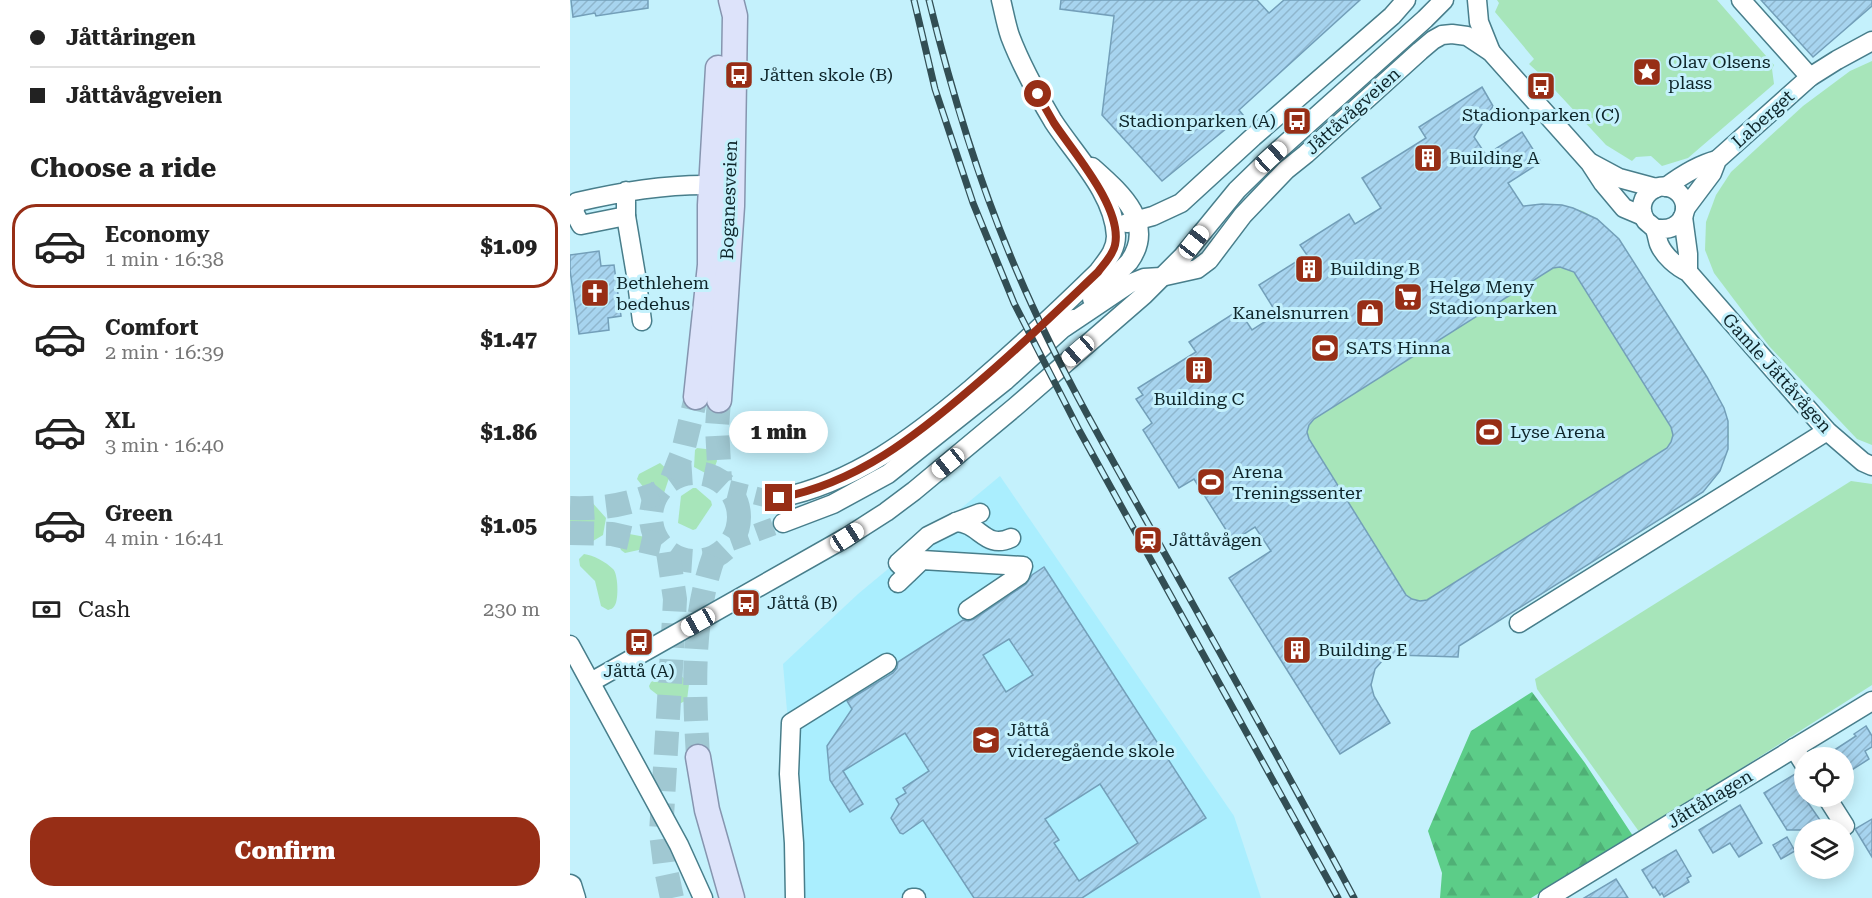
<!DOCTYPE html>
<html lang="en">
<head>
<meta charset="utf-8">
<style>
	:root { --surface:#fff; --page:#f2f2f2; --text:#222; --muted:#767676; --line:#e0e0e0; --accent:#972e16 }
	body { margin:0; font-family:"Roboto Serif",serif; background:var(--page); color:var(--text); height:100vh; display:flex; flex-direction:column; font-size:22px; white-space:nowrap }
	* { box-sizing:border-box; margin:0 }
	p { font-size:20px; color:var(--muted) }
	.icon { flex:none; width:33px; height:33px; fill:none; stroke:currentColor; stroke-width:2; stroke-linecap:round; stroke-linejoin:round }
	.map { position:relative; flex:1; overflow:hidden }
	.panel { display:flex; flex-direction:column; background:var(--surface); width:570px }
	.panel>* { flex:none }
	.banner { display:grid; align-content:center; height:132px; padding:0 30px; background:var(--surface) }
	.fabs { position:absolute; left:1224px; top:747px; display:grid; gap:12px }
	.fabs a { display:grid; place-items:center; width:60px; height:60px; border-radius:50%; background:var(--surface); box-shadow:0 3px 15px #0003; font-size:30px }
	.end { position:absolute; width:27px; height:27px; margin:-14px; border:8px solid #972e16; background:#fff; box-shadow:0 0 0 3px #fff }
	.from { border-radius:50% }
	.bubble { position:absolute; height:42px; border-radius:21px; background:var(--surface); box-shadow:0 3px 15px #0003; font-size:20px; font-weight:800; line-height:42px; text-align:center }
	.car { position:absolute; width:18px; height:36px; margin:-18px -9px; border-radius:8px; box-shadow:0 0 4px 2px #0007; background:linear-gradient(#fff 24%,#345 0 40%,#fff 0 76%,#345 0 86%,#fff 0) }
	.banner b { display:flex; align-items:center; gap:21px; height:57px; font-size:22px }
	.banner b+b { border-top:2px solid var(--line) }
	.banner i { width:15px; height:15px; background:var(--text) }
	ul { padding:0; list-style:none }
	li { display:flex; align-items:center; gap:18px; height:84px; margin:0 12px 9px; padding:0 18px; border:3px solid transparent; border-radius:24px }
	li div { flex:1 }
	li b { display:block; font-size:22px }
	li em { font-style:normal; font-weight:800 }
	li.active { border-color:var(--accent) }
	li>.icon { width:54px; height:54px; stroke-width:1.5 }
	h2 { padding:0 30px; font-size:27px; line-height:72px }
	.pay { display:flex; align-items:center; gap:15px; height:66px; padding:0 30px; font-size:22px }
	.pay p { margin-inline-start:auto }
	.primary-button { display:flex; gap:12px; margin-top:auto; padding:12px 30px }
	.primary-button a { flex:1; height:69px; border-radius:24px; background:var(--accent); color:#fff; font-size:24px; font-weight:800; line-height:69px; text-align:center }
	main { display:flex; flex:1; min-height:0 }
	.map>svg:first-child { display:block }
	.built { fill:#aaeefe }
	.green { fill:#a7e5ba }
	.forest { fill:url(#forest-firs) }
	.building { fill:url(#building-hatch); stroke:#739fb9; stroke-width:1.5; fill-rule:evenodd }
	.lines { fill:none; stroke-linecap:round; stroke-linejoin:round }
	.minor-tunnel { stroke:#a0c8d2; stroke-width:18; stroke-dasharray:18 9; stroke-linecap:butt }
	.major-tunnel { stroke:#a0c8d2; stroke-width:24; stroke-dasharray:24 12; stroke-linecap:butt }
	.minor-casing { stroke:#487e8b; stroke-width:21 }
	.major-casing { stroke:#8695af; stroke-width:27 }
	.minor { stroke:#fff; stroke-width:18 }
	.major { stroke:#dde3fa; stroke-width:24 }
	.rail-casing { stroke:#324e54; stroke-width:7 }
	.rail { stroke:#c4f1fc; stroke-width:4.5; stroke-dasharray:14; stroke-linecap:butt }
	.route { stroke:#972e16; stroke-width:8 }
	.labels { text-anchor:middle; stroke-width:6; stroke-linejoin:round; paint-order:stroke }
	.poi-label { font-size:18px; fill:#0e252a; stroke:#c4f1fc; text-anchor:start }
	.street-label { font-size:18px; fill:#0e252a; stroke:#c4f1fc }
</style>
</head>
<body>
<main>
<section class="panel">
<div class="banner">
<b><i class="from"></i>Jåttåringen</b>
<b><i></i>Jåttåvågveien</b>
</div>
<h2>Choose a ride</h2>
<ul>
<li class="active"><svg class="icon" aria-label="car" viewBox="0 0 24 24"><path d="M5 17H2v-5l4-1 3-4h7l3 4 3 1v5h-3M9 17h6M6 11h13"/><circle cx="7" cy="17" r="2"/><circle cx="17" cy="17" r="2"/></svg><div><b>Economy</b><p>1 min · 16:38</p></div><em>$1.09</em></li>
<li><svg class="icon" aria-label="car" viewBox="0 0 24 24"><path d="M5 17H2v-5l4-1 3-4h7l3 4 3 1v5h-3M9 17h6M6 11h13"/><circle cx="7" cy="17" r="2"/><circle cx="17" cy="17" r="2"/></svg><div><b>Comfort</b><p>2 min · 16:39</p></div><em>$1.47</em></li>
<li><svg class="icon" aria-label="car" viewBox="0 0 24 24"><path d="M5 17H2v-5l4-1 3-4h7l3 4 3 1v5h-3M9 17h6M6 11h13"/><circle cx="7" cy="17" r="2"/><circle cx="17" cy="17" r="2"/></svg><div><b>XL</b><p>3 min · 16:40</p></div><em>$1.86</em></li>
<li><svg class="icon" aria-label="car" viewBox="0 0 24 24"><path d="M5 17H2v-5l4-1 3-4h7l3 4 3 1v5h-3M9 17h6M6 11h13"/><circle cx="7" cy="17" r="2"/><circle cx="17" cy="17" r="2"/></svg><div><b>Green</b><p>4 min · 16:41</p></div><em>$1.05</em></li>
</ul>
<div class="pay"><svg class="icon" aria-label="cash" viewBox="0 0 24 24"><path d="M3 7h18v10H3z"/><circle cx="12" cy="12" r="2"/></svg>Cash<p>230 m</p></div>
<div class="primary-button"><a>Confirm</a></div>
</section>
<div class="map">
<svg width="1302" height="898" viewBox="0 0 1302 898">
	<defs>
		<pattern id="forest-firs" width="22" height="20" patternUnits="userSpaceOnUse" patternTransform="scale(1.5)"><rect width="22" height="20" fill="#5ccd88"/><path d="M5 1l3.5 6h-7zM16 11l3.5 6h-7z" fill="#4fb076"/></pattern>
		<pattern id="building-hatch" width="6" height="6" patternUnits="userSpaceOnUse" patternTransform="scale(1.5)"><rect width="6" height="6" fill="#a7d4ef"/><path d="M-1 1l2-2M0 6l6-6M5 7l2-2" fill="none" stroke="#8fb6cd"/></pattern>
	</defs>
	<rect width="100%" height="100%" fill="#c4f1fc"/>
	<path class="built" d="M430,476L664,816L691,898H233L213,664L288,594Z"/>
	<g class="green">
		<path d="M927,0H1147L1204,65L1202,69L1204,84L1118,158L1092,166L1081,156L1066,157L1062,161L1036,145L971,75L959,64L964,59L925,12L929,3Z"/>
		<path d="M1302,61V445L1287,439L1199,346L1144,273L1135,250L1136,222L1146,195L1161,172L1233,106L1280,71Z"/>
		<path d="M972,204L992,205L1013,211L1027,219L1049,239L1137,377L1154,408L1158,421L1159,437L1155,458L1145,478L1126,497L891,645L872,656H842L826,653L692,472L940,209Z"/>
		<path d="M127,448L144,450L147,461L142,474L139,475L124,467L125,450Z"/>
		<path d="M90,463L100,472V475L94,493L84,498L81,497L67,479L69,474Z"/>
		<path d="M1281,481L1302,484V685L1070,833L967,689L965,679Z"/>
		<path d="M123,488H126L141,501L142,505L126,529L123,530L108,523L111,496Z"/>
		<path d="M20,500L36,518L33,535L18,544L15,543L0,531V510Z"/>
		<path d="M54,533L86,539L87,546L55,553L51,550L48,542L50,535Z"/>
		<path d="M14,554C23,555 36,562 43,569C48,573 49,599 45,605C43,609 41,609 38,610L31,606L25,581L10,566L9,559Z"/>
		<path d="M105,669L119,684L117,700L103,707L80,689L79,686L81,682Z"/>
	</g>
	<path class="forest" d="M962,692L1015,763L1063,836L961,898H870L872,873L858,831L901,731Z"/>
	<g class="building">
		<path d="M1,0H78V8L26,16L25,13L3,17Z"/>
		<path d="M491,0H687L699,13L714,0H790L669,110L673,115L592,181L532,115L544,16L490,9Z"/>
		<path d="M1191,0H1302V6L1243,57Z"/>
		<path d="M912,87L923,106L904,137L916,155L952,132L971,162L938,183L953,206L972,204L992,205L1003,208L1027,219L1049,239L1137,377L1154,408L1158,421V449L1150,471L1133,492L889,646L888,657L826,655L813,660L805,669L801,685L804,696L820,723L770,754L659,578L701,551L685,527L663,541L624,479L609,488L573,430L582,423L566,399L573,395L568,388L626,352L619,342L669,310L682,330L707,314L689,285L737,255L730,245L779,214L785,224L811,208L792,178L856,138L849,127ZM990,267L1004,272L1101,427L1103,435L1101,442L1097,448L857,600L850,601L842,599L836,595L739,439L737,432L739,425L744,419L983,268Z"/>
		<path d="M29,251L31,266L44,265L51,316L38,318L39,330L9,334L0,270V255Z"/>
		<path d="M474,567L636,818L512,898H404L353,820L333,834L330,833L321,818L329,804L326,799L336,793L333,788L359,771L335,733L273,771L293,804L280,812L260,780L257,746L282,709L277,701L323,673L327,668L328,662L393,620L398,621L404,619L456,584L462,575ZM439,639L463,675L436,692L413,655ZM530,784L568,843L509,881L484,843L489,840L475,819Z"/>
		<path d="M1296,726L1302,736V747L1295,751L1299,759L1274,775V758H1252L1286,736L1284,734Z"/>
		<path d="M1225,774L1234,790V796L1239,798L1236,800L1257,830H1217L1194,793Z"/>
		<path d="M1170,805L1192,843L1169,857L1160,843L1143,853L1129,830Z"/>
		<path d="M1302,819V857L1285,829Z"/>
		<path d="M1217,837L1225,851L1211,859L1203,845Z"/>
		<path d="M1106,850L1121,876L1117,878L1119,882L1094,897L1092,893L1090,895L1085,887L1083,888L1072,870Z"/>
		<path d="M1046,879L1058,898H1014Z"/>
	</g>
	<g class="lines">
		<g class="minor-tunnel">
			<path d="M159,489L195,498H209"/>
			<path d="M161,542L213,523"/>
		</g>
		<g class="major-tunnel">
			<path d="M149,400L147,428L150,481"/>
			<circle cx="125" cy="517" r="44"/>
			<path d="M102,479L113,451L126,397"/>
			<path d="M0,508C34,509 56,505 88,493"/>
			<path d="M0,533L42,534L91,545"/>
			<path d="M98,552L105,599L104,618L91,833L95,865L102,898"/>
			<path d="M128,757C124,690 121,620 144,556"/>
		</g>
		<g class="minor-casing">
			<g id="minor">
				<path d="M907,0L909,22L921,52"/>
				<path d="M1171,0L1240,77"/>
				<path d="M1021,163L1049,178L1086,188"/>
				<path d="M1096,187C1112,175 1128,165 1147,160"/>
				<path d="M56,191V216L11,225L4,212L7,202C51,192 95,184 142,185"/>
				<path d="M1115,209L1142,173L1147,160L1240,77L1267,60L1302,41"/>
				<path d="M56,216L66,275L72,321"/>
				<path d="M1113,217L1118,254V272"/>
				<path d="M557,223L583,216L611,203L683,137L822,16L836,0"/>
				<path d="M1084,228C1116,236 1126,198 1101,188C1095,186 1089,186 1084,189C1072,195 1068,210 1076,221C1078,223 1081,225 1083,227C1087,231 1087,239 1089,244C1094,256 1107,267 1118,272L1257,431L1293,462L1302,466"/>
				<path d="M522,299L559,262C587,223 550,192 522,167"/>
				<path d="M495,327L559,284L574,278L591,277L627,269L639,260L673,215L716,170L736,154L850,51L863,40L872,35L882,34L897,36L921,52L1020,163L1033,183L1054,208L1073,216"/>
				<path d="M209,498C284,483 344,437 401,389C444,352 487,312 528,272C536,261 546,251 546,236C544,193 505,155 483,121C467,94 451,65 440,36C436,24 434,12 431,0"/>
				<path d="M386,522C410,523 415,550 441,538"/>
				<path d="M213,523L263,504L318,474L435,381L503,319"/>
				<path d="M338,573L328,563L358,536L386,522L410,513"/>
				<path d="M328,583L352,560L453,566L450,575L398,610"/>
				<path d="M949,623L1257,431"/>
				<path d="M0,645L109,845L133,898"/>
				<path d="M21,682L277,537L316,512L344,491L445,407L574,295L613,256L667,190L701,157L855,19L874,0"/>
				<path d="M1224,748L1234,764"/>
				<path d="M1256,796L1275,826"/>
				<path d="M0,884L2,885L6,898"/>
				<path d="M225,898L224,843L219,774L221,723L317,663"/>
				<path d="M342,898H346"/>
				<path d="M978,898L1302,701"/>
			</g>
		</g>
		<g class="major-casing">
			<g id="major">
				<path d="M126,397L140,265V205L148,68"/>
				<path d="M149,400L162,206L165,16L161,0"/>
				<path d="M128,757L137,810L162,898"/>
			</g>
		</g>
		<use href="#minor" class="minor"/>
		<use href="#major" class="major"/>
		<g class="rail-casing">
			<g id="rail">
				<path d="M344,0L365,89L403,203L444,303L509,430L768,898"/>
				<path d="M359,0C382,94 410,187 449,276C485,360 531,440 576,520C646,646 717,771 784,898"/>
			</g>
		</g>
		<use href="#rail" class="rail"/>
	</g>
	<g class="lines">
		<path class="route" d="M209,498C287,483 346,436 404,386C447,350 487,311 528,272C534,264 543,255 545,245C553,208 503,152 484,123C478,113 473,104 468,94"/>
	</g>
	<defs>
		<g id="sight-square" transform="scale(1.5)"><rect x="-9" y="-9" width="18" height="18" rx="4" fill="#972e16" stroke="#c4f1fc"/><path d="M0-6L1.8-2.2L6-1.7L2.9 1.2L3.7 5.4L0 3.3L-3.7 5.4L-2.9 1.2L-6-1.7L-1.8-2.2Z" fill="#fff"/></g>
		<g id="bus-square" transform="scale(1.5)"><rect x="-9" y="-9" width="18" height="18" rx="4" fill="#972e16" stroke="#c4f1fc"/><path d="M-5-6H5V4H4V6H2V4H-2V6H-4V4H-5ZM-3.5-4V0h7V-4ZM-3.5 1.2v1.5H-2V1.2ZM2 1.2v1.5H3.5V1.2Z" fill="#fff"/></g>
		<g id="building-square" transform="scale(1.5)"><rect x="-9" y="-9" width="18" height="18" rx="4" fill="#972e16" stroke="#c4f1fc"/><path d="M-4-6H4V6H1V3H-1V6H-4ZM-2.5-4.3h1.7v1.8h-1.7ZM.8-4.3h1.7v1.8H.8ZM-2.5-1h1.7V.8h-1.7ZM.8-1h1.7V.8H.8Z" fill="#fff"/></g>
		<g id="church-square" transform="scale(1.5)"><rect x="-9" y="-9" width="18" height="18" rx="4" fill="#972e16" stroke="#c4f1fc"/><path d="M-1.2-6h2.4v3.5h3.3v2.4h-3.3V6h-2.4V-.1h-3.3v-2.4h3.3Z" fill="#fff"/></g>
		<g id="supermarket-square" transform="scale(1.5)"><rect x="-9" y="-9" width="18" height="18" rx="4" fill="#972e16" stroke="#c4f1fc"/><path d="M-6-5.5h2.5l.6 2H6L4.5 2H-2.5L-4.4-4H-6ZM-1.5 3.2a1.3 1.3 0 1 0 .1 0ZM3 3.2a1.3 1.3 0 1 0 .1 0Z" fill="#fff"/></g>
		<g id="shop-square" transform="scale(1.5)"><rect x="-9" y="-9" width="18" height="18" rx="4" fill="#972e16" stroke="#c4f1fc"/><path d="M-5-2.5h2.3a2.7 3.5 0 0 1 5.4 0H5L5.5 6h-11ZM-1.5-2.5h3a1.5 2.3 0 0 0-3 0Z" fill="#fff"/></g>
		<g id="stadium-square" transform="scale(1.5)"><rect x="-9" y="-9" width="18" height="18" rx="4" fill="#972e16" stroke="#c4f1fc"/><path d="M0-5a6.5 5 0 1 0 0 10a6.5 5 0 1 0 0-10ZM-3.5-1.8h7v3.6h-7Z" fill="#fff"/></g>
		<g id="station-square" transform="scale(1.5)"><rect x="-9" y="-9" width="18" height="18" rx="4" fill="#972e16" stroke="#c4f1fc"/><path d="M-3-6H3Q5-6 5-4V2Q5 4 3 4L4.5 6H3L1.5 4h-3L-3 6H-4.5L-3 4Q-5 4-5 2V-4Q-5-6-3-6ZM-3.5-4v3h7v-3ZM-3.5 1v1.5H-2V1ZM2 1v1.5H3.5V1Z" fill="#fff"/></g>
		<g id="school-square" transform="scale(1.5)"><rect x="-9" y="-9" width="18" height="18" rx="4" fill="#972e16" stroke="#c4f1fc"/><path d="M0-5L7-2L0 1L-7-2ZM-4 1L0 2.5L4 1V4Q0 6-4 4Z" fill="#fff"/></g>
	</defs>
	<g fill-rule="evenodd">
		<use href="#sight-square" x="1077" y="72"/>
		<use href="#bus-square" x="169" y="75"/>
		<use href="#bus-square" x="971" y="86"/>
		<use href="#bus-square" x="727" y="121"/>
		<use href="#building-square" x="858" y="158"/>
		<use href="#building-square" x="739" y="269"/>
		<use href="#church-square" x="25" y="293"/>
		<use href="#supermarket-square" x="838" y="297"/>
		<use href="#shop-square" x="800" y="313"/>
		<use href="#stadium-square" x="755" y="348"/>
		<use href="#building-square" x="629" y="370"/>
		<use href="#stadium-square" x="919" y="432"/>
		<use href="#stadium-square" x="641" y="482"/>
		<use href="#station-square" x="578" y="540"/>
		<use href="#bus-square" x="176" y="603"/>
		<use href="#bus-square" x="69" y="642"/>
		<use href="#building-square" x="727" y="650"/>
		<use href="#school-square" x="416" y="740"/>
	</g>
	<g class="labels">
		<g class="poi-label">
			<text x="1098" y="68">Olav Olsens<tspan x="1098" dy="21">plass</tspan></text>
			<text x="190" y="81">Jåtten skole (B)</text>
			<text x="971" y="121" text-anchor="middle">Stadionparken (C)</text>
			<text x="706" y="127" text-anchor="end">Stadionparken (A)</text>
			<text x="879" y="164">Building A</text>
			<text x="760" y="275">Building B</text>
			<text x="46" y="289">Bethlehem<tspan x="46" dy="21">bedehus</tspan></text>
			<text x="859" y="293">Helgø Meny<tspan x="859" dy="21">Stadionparken</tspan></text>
			<text x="779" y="319" text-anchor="end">Kanelsnurren</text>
			<text x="776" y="354">SATS Hinna</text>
			<text x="629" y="405" text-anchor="middle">Building C</text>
			<text x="940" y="438">Lyse Arena</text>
			<text x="662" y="478">Arena<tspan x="662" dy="21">Treningssenter</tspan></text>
			<text x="599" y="546">Jåttåvågen</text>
			<text x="197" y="609">Jåttå (B)</text>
			<text x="748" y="656">Building E</text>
			<text x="69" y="677" text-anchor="middle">Jåttå (A)</text>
			<text x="437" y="736">Jåttå<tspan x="437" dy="21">videregående skole</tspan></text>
		</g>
		<g class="street-label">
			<text transform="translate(783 111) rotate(-42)" y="6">Jåttåvågveien</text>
			<text transform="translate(1193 119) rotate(-42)" y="6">Laberget</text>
			<text transform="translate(159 200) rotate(-88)" y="6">Boganesveien</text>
			<text transform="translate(1207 373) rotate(48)" y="6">Gamle Jåttåvågen</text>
			<text transform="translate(1140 799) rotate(-31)" y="6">Jåttåhagen</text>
		</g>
	</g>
</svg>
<div class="fabs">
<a><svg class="icon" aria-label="locate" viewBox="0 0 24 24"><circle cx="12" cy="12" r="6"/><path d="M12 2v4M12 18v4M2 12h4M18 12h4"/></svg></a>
<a><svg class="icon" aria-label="layers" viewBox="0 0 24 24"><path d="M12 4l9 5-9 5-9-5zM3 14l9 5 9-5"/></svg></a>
</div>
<i class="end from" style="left:468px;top:94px"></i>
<i class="end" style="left:209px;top:498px"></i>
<div class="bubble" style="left:159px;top:411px;width:99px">1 min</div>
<i class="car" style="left:701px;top:157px;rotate:48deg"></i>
<i class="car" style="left:624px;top:242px;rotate:38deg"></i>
<i class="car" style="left:508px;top:351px;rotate:229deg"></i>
<i class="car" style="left:378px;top:463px;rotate:231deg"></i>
<i class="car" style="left:277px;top:537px;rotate:57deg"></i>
<i class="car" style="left:128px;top:622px;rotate:241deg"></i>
</div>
</main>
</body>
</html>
